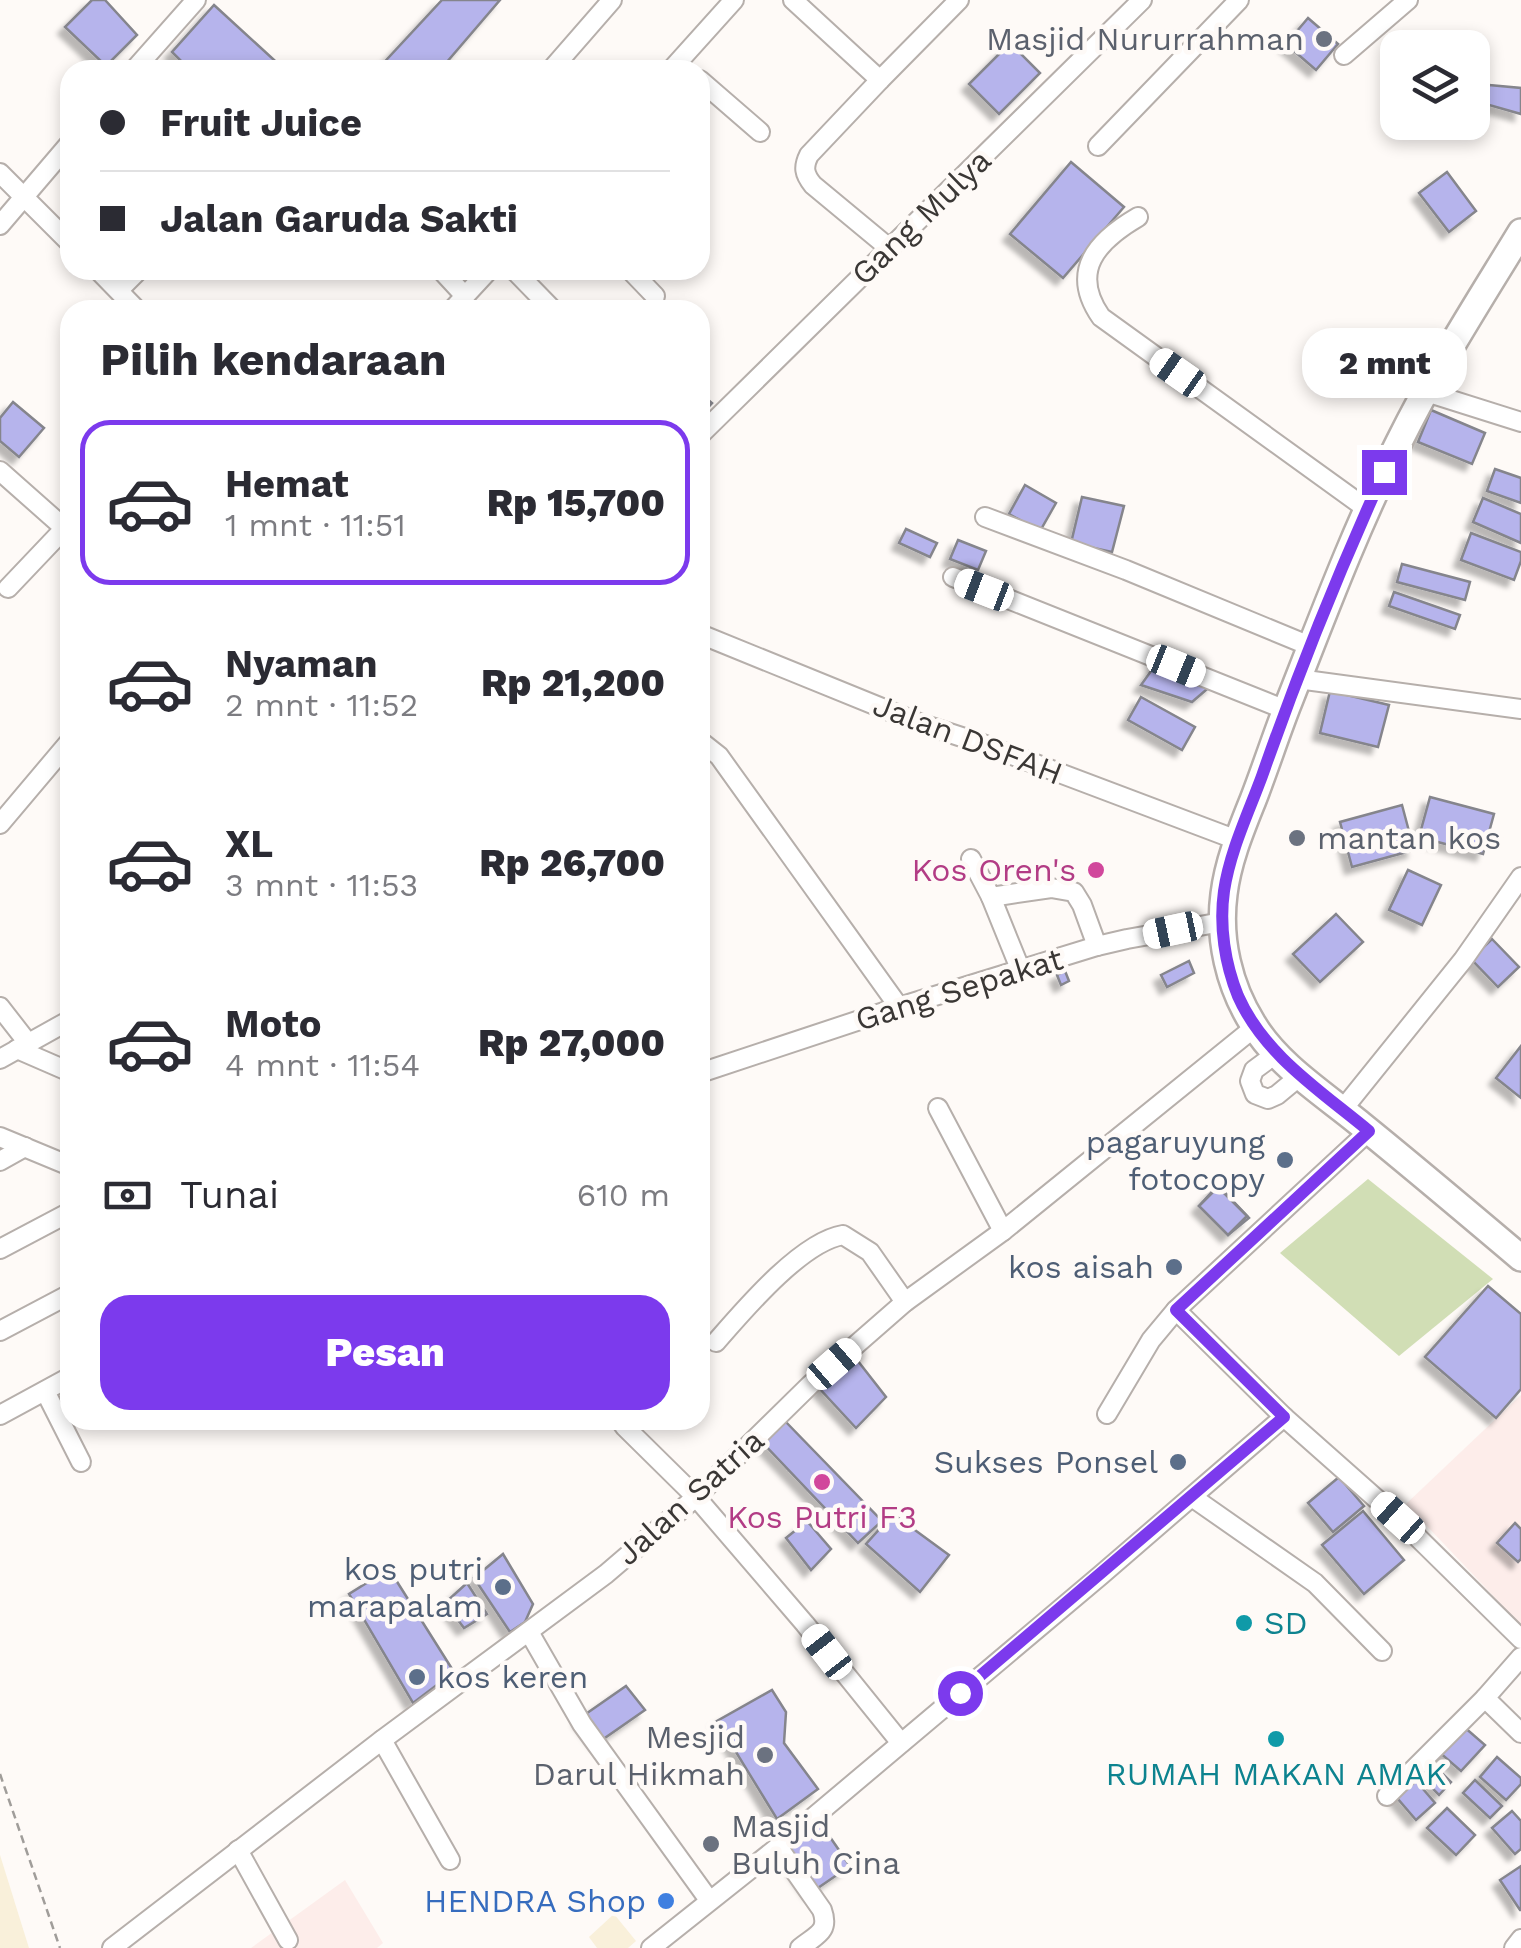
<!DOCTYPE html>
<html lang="id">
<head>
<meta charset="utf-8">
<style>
	:root { --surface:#fff; --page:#f7f7f7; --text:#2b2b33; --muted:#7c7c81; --line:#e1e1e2; --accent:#7c3aed }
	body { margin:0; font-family:"Work Sans",sans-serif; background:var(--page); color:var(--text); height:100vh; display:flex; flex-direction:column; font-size:38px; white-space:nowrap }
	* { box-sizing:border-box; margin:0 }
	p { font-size:32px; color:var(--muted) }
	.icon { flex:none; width:55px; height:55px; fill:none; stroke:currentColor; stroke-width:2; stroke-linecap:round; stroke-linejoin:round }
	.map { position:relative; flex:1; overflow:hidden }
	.drawer { position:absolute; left:60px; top:300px; width:650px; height:1130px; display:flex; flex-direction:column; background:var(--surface); border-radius:30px; box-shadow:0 5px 15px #0003 }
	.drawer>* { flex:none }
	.top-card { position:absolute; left:60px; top:60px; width:650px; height:220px; border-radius:30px; box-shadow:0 5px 15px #0003; display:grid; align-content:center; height:220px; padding:0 40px; background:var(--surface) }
	.controls { position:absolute; left:1380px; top:30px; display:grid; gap:20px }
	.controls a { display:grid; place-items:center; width:110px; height:110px; border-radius:20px; background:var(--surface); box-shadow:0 5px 15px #0003; font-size:50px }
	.end { position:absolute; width:45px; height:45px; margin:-22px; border:12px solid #7c3aed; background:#fff; box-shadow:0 0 0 5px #fff }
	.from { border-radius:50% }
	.bubble { position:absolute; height:70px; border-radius:30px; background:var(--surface); box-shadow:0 5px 15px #0003; font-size:32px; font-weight:800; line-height:70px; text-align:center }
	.car { position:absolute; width:30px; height:60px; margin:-30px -15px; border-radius:12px; box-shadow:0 0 8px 2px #0007; background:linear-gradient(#fff 24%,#345 0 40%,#fff 0 76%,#345 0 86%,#fff 0) }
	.top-card b { display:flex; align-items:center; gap:35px; height:95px; font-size:38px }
	.top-card b+b { border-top:2px solid var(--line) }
	.top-card i { width:25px; height:25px; background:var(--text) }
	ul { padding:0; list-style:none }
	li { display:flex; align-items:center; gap:30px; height:165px; margin:0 20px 15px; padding:0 20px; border:5px solid transparent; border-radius:30px }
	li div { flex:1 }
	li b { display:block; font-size:38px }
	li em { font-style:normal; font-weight:800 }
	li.active { border-color:var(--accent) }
	li>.icon { width:90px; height:90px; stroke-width:1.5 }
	h2 { padding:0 40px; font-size:45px; line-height:120px }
	.pay { display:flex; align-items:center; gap:25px; height:110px; padding:0 40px; font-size:38px }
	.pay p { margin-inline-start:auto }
	.button { display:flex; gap:20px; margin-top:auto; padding:20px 40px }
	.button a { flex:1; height:115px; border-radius:30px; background:var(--accent); color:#fff; font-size:40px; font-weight:800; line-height:115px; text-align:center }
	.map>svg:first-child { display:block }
	.commercial { fill:#fdedea }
	.education { fill:#f9f0da }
	.green { fill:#d1deb5 }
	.building { fill:#b6b4ec; stroke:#85858c; stroke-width:2.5; filter:url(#shadow) }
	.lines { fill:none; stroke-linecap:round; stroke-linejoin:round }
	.minor-casing { stroke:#b6afab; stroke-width:22 }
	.highway-casing { stroke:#b6afab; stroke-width:30 }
	.path { stroke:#a09d9a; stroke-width:2.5; stroke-dasharray:8 5; stroke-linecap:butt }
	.minor { stroke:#fff; stroke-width:18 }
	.highway { stroke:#fff; stroke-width:25 }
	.route { stroke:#7c3aed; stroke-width:12 }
	.worship-dot { fill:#6b7280; stroke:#fefaf7; stroke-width:4 }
	.hotel-dot { fill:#d1479c; stroke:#fefaf7; stroke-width:4 }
	.service-dot { fill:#5c6f8a; stroke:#fefaf7; stroke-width:4 }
	.culture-dot { fill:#0f9aa8; stroke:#fefaf7; stroke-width:4 }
	.shop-dot { fill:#3f7fe0; stroke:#fefaf7; stroke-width:4 }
	.labels { text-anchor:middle; stroke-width:9; stroke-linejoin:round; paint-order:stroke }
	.worship-label { font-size:32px; fill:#5b616d; stroke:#fefaf7; text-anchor:end }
	.street-label { font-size:32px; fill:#3a3735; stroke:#fefaf7 }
	.hotel-label { font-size:32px; fill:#b23c85; stroke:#fefaf7; text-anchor:end }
	.service-label { font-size:32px; fill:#4e5e75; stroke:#fefaf7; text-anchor:end }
	.culture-label { font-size:32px; fill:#0d838f; stroke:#fefaf7; text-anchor:start }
	.shop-label { font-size:32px; fill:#366cbe; stroke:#fefaf7; text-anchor:end }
</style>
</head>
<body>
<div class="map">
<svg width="1521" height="1948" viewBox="0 0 1521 1948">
	<defs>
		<filter id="shadow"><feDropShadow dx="-7" dy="7" stdDeviation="2.5" flood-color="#0004"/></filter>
	</defs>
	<rect width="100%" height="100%" fill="#fefaf7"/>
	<g class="commercial">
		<path d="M1521,1395V1625L1406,1504Z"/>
		<path d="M345,1880L383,1943L377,1948H251Z"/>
	</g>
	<g class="education">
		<path d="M0,1855L29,1948H0Z"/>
		<path d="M614,1914L636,1941L628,1948H597L589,1937Z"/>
	</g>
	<path class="green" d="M1368,1179L1493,1279L1399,1356L1280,1253Z"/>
	<g class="building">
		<path d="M92,0H105L137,35L106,66L65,27Z"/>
		<path d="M442,0H500L440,70H377Z"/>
		<path d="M214,5L285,70H190L172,52Z"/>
		<path d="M1308,18L1338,44L1316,70L1286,44Z"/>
		<path d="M1010,43L1040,73L999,114L969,84Z"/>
		<path d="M1489,85L1521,88V114L1482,103Z"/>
		<path d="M1071,162L1124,207L1063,278L1010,234Z"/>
		<path d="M1447,172L1476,211L1449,232L1419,193Z"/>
		<path d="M700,393L712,403L700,416Z"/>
		<path d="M13,402L44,428L19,457L0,441V418Z"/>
		<path d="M1431,410L1485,433L1472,464L1418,442Z"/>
		<path d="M1495,469L1521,478V503L1487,491Z"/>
		<path d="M1025,485L1056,503L1040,531L1009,514Z"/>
		<path d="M1082,497L1124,506L1112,552L1071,543Z"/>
		<path d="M1483,498L1521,514V543L1473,522Z"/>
		<path d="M906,529L937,543L930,557L899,543Z"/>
		<path d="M1471,533L1521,552V561L1514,580L1461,560Z"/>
		<path d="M958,540L986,551L978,570L950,559Z"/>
		<path d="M1402,564L1470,582L1465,600L1397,582Z"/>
		<path d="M1394,592L1460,615L1455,629L1389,606Z"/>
		<path d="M1156,664L1213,684L1192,702L1141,685Z"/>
		<path d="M1330,691L1389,705L1378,747L1320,733Z"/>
		<path d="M1141,697L1195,727L1182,750L1128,720Z"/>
		<path d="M1430,797L1494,814L1483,854L1419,837Z"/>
		<path d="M1402,805L1414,850L1352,867L1340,822Z"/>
		<path d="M1408,870L1441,885L1422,925L1389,910Z"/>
		<path d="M1336,914L1363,942L1320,982L1293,954Z"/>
		<path d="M1492,939L1519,967L1498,987L1471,959Z"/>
		<path d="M1189,961L1194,973L1167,987L1161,975Z"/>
		<path d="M1065,971L1069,981L1061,985L1057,975Z"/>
		<path d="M1521,1046V1098L1496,1078Z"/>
		<path d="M1218,1185L1249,1218L1228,1235L1199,1206Z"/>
		<path d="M1218,1187L1247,1216L1228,1235L1199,1206Z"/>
		<path d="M1488,1286L1521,1314V1389L1496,1418L1425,1357Z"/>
		<path d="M854,1356L886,1397L856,1428L819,1388Z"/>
		<path d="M784,1420L882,1521L858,1543L762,1442Z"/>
		<path d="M1339,1477L1364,1506L1333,1532L1308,1503Z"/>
		<path d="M1363,1511L1404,1560L1364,1594L1322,1545Z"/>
		<path d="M893,1514L949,1555L920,1592L866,1544Z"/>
		<path d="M807,1521L831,1549L811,1570L786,1538Z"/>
		<path d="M1515,1523L1521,1529V1559L1518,1562L1497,1543Z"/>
		<path d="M503,1554L533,1604L525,1622L510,1632L474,1578Z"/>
		<path d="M389,1569L454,1672L413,1703L349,1594Z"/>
		<path d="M467,1583L487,1614L464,1628L445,1603Z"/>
		<path d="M626,1686L645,1710L599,1742L580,1718Z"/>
		<path d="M772,1690L786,1712L784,1743L818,1789L777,1819L717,1721Z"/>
		<path d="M1463,1726L1485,1745L1461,1771L1439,1752Z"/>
		<path d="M1497,1757L1521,1778V1784L1506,1800L1480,1777Z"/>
		<path d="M1430,1761L1451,1782L1439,1795L1417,1773Z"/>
		<path d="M1411,1775L1435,1803L1416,1820L1392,1792Z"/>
		<path d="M1475,1780L1502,1806L1490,1818L1463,1793Z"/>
		<path d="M1447,1808L1475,1835L1456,1855L1427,1828Z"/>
		<path d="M1512,1811L1521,1821V1849L1515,1854L1492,1828Z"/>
		<path d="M821,1824L850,1866L812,1892L784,1853Z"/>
		<path d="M1521,1866V1910H1520L1500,1880Z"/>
	</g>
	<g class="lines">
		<g class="minor-casing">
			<g id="minor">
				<path d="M793,0L880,80L959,0"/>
				<path d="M1344,55L1408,0"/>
				<path d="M134,70L196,0"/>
				<path d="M551,70L612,0"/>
				<path d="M671,70L734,0"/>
				<path d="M700,80L760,132"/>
				<path d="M880,80L809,155C803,167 804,174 813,185L889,248"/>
				<path d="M1098,146L1239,0"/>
				<path d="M0,173L70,243"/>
				<path d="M1138,217C1097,241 1069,271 1101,317L1367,509"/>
				<path d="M0,225L70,143"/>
				<path d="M98,270L137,310"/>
				<path d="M441,270L465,296"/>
				<path d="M514,270L553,310"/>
				<path d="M630,270L655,296"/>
				<path d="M119,290L139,270"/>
				<path d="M452,310L489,270"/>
				<path d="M1426,392L1521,422"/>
				<path d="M700,435L1142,0"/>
				<path d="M0,471L70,533"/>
				<path d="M985,517L1126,570L1310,646"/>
				<path d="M953,577L1286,710"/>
				<path d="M8,588L65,528"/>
				<path d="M700,634L919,723L980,743L1237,840"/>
				<path d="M1298,679L1521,709"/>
				<path d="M700,741L719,756L899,1007"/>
				<path d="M0,824L70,741"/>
				<path d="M971,859L991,897L1051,888L1074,892L1082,905L1097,946"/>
				<path d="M991,897L1021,971"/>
				<path d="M0,1007L28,1043"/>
				<path d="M17,1049L70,1072"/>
				<path d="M1277,1053L1254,1070L1250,1081L1255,1094L1268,1099L1277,1095L1300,1076"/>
				<path d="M0,1059L70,1020"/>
				<path d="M700,1073L899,1007L1097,946L1127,939L1222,922"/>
				<path d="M938,1108L1003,1231"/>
				<path d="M1343,1109L1463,960L1521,877"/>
				<path d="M0,1137L70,1166"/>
				<path d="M0,1161L25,1147"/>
				<path d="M0,1249L70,1212"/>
				<path d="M1176,1310L1284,1417L1398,1518L1521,1639"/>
				<path d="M0,1331L70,1294"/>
				<path d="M716,1342C744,1310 801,1242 843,1235L870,1252L905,1302"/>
				<path d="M45,1391L81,1462"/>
				<path d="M1107,1414L1151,1340L1176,1310L1369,1131"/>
				<path d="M0,1415L70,1377"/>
				<path d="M620,1420L625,1427L696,1497L805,1624L901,1743"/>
				<path d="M1192,1497L1315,1583L1382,1651"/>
				<path d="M529,1632L582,1724L709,1900"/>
				<path d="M1521,1657L1485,1698L1521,1733"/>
				<path d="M382,1740L450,1860"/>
				<path d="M1387,1796L1485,1698"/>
				<path d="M778,1847L822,1910C830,1932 816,1935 800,1948"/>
				<path d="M238,1850L288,1940"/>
				<path d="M112,1948L382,1740L606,1574L696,1497L810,1385L905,1302L1003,1231L1255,1027"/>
				<path d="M651,1948L778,1847L1101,1575L1284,1417"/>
				<path d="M1514,1948L1521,1939"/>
			</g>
		</g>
		<g class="highway-casing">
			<path id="highway" d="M1521,232C1479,301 1435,369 1399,442C1356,527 1322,618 1287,707C1275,738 1265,769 1253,800C1241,830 1228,861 1224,894C1218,939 1229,986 1253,1024C1278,1066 1327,1096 1364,1127C1417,1170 1469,1214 1521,1258"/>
		</g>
		<path class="path" d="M0,1774L60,1948"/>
		<use href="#minor" class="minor"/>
		<use href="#highway" class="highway"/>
	</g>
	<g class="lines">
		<path class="route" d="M960,1693L1284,1417L1176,1310L1369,1131C1321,1091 1264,1055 1238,996C1225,964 1219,926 1224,891C1230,851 1248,814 1262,776C1298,673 1339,571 1384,472"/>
	</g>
	<g class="worship-dot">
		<circle cx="1324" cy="39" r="10"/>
		<circle cx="1297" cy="838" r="10"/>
		<circle cx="765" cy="1755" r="10"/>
		<circle cx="711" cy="1844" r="10"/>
	</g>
	<g class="hotel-dot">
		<circle cx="1096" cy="870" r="10"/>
		<circle cx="822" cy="1482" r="10"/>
	</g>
	<g class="service-dot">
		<circle cx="1285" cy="1160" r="10"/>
		<circle cx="1174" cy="1267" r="10"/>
		<circle cx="1178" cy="1462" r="10"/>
		<circle cx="503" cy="1587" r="10"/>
		<circle cx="417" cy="1677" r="10"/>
	</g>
	<g class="culture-dot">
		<circle cx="1244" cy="1623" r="10"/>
		<circle cx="1276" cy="1739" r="10"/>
	</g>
	<circle class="shop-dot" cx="666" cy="1901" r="10"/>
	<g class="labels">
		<g class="worship-label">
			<text x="1304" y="50">Masjid Nururrahman</text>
			<text x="1317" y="849" text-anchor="start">mantan kos</text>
			<text x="745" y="1748">Mesjid<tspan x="745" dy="37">Darul Hikmah</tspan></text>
			<text x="731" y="1837" text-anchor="start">Masjid<tspan x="731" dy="37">Buluh Cina</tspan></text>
		</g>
		<g class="street-label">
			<text transform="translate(921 217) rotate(-44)" y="11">Gang Mulya</text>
			<text transform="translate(968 739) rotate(21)" y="11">Jalan DSFAH</text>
			<text transform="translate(959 989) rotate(-17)" y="11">Gang Sepakat</text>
			<text transform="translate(690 1497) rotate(-42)" y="11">Jalan Satria</text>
		</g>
		<g class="hotel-label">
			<text x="1076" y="881">Kos Oren's</text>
			<text x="822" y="1528" text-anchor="middle">Kos Putri F3</text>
		</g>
		<g class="service-label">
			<text x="1265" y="1153">pagaruyung<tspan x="1265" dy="37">fotocopy</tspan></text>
			<text x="1154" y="1278">kos aisah</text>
			<text x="1158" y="1473">Sukses Ponsel</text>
			<text x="483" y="1580">kos putri<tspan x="483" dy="37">marapalam</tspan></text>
			<text x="437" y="1688" text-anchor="start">kos keren</text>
		</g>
		<g class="culture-label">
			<text x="1264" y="1634">SD</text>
			<text x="1276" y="1785" text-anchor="middle">RUMAH MAKAN AMAK</text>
		</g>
		<g class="shop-label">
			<text x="646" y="1912">HENDRA Shop</text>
		</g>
	</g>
</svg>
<div class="controls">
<a><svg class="icon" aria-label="layers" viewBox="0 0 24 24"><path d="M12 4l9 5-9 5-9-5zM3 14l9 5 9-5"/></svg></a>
</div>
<i class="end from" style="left:960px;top:1693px"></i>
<i class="end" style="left:1384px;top:472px"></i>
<div class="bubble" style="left:1302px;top:328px;width:165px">2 mnt</div>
<i class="car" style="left:1178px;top:373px;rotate:305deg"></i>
<i class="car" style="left:984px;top:590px;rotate:291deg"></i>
<i class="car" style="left:1176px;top:666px;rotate:112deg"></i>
<i class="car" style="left:1173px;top:930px;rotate:258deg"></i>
<i class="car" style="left:834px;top:1364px;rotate:49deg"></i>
<i class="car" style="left:1398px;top:1518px;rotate:312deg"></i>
<i class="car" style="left:827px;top:1652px;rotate:322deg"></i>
<div class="top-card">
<b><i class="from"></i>Fruit Juice</b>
<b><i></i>Jalan Garuda Sakti</b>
</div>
<section class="drawer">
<h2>Pilih kendaraan</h2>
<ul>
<li class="active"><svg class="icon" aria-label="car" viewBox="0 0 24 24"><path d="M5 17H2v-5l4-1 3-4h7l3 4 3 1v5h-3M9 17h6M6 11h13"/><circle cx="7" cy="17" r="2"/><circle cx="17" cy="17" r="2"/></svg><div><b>Hemat</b><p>1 mnt · 11:51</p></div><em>Rp 15,700</em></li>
<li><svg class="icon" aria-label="car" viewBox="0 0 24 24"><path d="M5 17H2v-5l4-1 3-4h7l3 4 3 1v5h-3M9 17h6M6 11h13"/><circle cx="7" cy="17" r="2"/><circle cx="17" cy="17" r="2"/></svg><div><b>Nyaman</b><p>2 mnt · 11:52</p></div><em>Rp 21,200</em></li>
<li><svg class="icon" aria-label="car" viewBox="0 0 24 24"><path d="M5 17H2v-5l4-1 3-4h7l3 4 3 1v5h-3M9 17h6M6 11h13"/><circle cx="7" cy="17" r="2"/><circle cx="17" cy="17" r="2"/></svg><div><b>XL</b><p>3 mnt · 11:53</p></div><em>Rp 26,700</em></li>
<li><svg class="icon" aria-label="car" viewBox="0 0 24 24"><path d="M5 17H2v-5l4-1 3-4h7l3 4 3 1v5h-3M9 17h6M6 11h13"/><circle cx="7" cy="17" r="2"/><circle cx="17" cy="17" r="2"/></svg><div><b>Moto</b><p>4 mnt · 11:54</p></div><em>Rp 27,000</em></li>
</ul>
<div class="pay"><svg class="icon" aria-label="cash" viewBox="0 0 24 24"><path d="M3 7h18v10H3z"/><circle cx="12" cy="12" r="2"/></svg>Tunai<p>610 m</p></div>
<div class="button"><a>Pesan</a></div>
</section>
</div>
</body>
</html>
